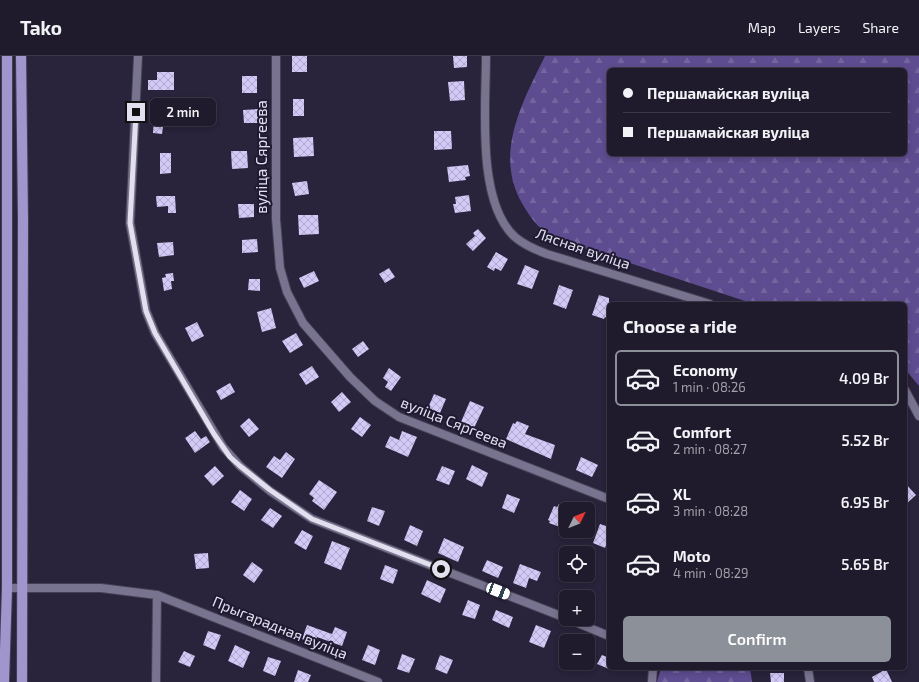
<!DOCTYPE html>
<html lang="en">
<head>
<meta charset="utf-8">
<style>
	:root { --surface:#1f1a2c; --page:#2c2738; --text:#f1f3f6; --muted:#a1a1a9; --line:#3c3848; --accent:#8c9099 }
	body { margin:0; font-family:"Exo 2",sans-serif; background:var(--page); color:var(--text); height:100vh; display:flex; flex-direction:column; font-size:15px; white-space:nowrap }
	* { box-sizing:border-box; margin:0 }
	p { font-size:13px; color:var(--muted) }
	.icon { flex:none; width:22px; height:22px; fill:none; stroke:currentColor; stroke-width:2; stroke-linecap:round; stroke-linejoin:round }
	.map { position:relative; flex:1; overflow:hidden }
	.panel { position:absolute; left:607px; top:246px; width:300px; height:368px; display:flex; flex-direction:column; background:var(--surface); border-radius:6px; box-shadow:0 2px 6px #0003,0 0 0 1px var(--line) }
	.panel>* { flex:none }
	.guide { position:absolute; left:607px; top:12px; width:300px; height:88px; border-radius:6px; box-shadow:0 2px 6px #0003,0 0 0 1px var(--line); display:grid; align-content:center; height:88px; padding:0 16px; background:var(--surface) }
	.needle { width:26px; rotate:47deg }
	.fabs { position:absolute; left:559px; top:446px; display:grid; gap:8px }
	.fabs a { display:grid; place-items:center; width:36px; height:36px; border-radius:6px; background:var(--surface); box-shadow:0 2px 6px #0003,0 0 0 1px var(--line); font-size:20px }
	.end { position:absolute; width:18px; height:18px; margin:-9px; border:5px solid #e2dfef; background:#111; box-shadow:0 0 0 2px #111 }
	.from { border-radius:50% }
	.bubble { position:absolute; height:28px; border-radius:6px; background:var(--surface); box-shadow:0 2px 6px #0003,0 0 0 1px var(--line); font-size:13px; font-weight:600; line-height:28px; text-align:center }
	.car { position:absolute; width:12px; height:24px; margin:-12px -6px; border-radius:5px; box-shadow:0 0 3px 1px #0007; background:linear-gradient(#fff 24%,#345 0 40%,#fff 0 76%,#345 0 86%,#fff 0) }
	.guide b { display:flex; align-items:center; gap:14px; height:38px; font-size:15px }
	.guide b+b { border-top:1px solid var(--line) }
	.guide i { width:10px; height:10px; background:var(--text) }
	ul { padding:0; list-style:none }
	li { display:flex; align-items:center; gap:12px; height:56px; margin:0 8px 6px; padding:0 8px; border:2px solid transparent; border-radius:6px }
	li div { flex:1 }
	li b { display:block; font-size:15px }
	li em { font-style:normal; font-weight:600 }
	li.active { border-color:var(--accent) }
	li>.icon { width:36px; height:36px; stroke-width:1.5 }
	h2 { padding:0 16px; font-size:18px; line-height:48px }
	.cta { display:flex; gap:8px; margin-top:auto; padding:8px 16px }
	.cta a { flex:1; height:46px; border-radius:6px; background:var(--accent); color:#fff; font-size:16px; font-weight:600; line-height:46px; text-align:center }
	header { display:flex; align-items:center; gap:24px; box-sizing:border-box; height:56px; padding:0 20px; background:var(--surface); border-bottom:1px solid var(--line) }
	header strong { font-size:19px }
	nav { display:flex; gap:22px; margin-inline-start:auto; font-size:14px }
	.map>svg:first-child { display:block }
	.forest { fill:url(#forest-firs); fill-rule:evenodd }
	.building { fill:url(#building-cross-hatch) }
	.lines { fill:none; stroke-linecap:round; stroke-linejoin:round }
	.minor-casing { stroke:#443f53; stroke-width:10 }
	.primary-casing { stroke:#443f53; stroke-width:12 }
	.minor { stroke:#78738f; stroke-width:8 }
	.primary { stroke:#a195cd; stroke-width:10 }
	.route { stroke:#e2dfef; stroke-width:5 }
	.labels { text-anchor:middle; stroke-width:4; stroke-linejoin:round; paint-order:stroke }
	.street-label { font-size:15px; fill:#e2dfef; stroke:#1f1a31 }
</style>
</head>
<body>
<header>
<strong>Tako</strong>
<nav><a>Map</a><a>Layers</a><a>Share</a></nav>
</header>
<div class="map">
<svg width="919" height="626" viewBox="0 0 919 626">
	<defs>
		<pattern id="forest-firs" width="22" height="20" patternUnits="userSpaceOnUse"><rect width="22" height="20" fill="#5d4c8f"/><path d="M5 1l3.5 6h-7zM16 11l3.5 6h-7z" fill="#74659f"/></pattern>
		<pattern id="building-cross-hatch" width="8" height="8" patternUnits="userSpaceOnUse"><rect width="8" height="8" fill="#d2c9f7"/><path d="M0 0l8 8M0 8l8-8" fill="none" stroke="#aea8cb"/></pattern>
	</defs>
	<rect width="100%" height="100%" fill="#29233b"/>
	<g class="forest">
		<path d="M545,0H919V330L905,313V248H754L566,186C559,183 550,180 544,175C535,168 529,159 523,149C493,99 522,47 545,0ZM609,14H905V98H609Z"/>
		<path d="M661,612H750L752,626H657Z"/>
	</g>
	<g class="building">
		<rect x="292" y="0" width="15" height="16"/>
		<path d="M453,0H467V11L454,12Z"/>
		<path d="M157,16H174V34H148V24H157Z"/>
		<rect x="242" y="20" width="15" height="17"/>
		<path d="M464,25L465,44L450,45L448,26Z"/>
		<rect x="293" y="43" width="11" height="17"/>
		<path d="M258,53L259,67H244L243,54Z"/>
		<path d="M154,60L170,61V71H163L162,78L153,77Z"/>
		<path d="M434,75H451L452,93L434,94Z"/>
		<path d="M313,81L314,100L294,101L293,82Z"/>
		<path d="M231,95H247L248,112L232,113Z"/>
		<path d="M160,97H171V117L160,118Z"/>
		<path d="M468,109L470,120L465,121L466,124L449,126L447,111Z"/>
		<path d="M307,125L309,138L295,140L292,127Z"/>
		<path d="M469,139L471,155L455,157L453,148H456L455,141Z"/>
		<path d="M156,140H175L176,157H168V150L157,151Z"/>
		<path d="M238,148H254V161L239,162Z"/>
		<path d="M298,159H318L319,178L299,179Z"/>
		<path d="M478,173L486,182L473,195L466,188L475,180L473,177Z"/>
		<path d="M257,183L258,196L242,197V184Z"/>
		<path d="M173,186L174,199L159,201L157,187Z"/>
		<path d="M496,196L508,203L501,215L495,212L494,215L487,211Z"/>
		<path d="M525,209L539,215L532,233L517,228Z"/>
		<path d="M389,212L395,221L385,227L379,218Z"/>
		<path d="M314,215L319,225L304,232L299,222Z"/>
		<path d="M173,217L174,225H171L172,233L164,235L162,222L166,221L165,218Z"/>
		<path d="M249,223H260V235L248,234Z"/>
		<path d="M559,229L573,234L566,253L553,248Z"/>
		<path d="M599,239L609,242V255L607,262L605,261L604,263L592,259Z"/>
		<path d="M271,252L276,272L262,276L257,256Z"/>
		<path d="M197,266L204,280L192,286L185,272Z"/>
		<path d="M296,277L303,289L290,297L282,285Z"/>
		<path d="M363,285L369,293L358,301L352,293Z"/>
		<path d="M312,310L319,321L306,329L299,318Z"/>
		<path d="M389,312L401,321L391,335L385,331L388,326L383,322Z"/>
		<path d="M230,327L235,336L221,344L216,335Z"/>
		<path d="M342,336L351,346L339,356L331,346Z"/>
		<path d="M434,338L446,343L440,357L428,352Z"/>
		<path d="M470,345L484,351L474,372L461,366Z"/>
		<path d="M360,361L371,369L362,381L351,373Z"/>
		<path d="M249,362L259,373L249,381L240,370Z"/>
		<path d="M517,365L529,370L525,378L555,389L551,403L506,383L513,367L515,368Z"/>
		<path d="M195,375L201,383L206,380L210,386L195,397L185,382Z"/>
		<path d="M402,375L417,381L408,401L385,391L390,380L399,384Z"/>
		<path d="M286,396L295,403L282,422L266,411L274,400L280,404Z"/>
		<path d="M581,401L598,409L592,421L576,414Z"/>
		<path d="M472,409L488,417L482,431L466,423Z"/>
		<path d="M215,410L224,420L213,430L204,420Z"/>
		<path d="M442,410L455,415L449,429L436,424Z"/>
		<path d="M319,424L337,436L324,454L312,445L314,442L309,438Z"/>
		<path d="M905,427L916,439L905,449Z"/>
		<path d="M240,434L252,443L244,455L231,446Z"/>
		<path d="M507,438L520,443L514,457L502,452Z"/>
		<path d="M559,448L568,451L560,471L549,467L550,465L548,464L554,450L557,451Z"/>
		<path d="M372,451L385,455L379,470L367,465Z"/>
		<path d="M270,452L282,460L273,472L261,464Z"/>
		<path d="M600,468L609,471V482L605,492L593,487Z"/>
		<path d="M410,469L423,475L417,490L404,484Z"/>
		<path d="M302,474L313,480L306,494L294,487Z"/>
		<path d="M444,482L464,491L458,506L438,497Z"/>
		<path d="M332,485L350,492L341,514L324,507Z"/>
		<path d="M208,497L209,512L196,513L194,498Z"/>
		<path d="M487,504L503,511L498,522L482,515Z"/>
		<path d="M252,506L263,514L254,527L243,519Z"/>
		<path d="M520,508L541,516L537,525L529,522L526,532L513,527Z"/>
		<path d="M385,509L398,514L393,528L380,523Z"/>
		<path d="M427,524L446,533L440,547L421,538Z"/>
		<path d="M468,544L480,549L475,563L462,559Z"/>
		<path d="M496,554L513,561L509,572L492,564Z"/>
		<path d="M307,569L332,578L335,571L347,576L342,590L317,581L314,588L302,583Z"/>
		<path d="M536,569L551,575L544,592L529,586Z"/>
		<path d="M208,575L221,579L215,594L203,589Z"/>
		<path d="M235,589L250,596L243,612L228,605Z"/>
		<path d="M368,589L380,594L375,609L362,604Z"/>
		<path d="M184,595L195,600L190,611L178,606Z"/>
		<path d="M402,598L415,603L409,617L397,613Z"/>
		<path d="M440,599L453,604L447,618L435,613Z"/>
		<path d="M602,599L609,602V613L597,608Z"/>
		<path d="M268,601L281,605L275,620L263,615Z"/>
		<path d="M886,613L892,626H874L872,621Z"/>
		<path d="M298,614L311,619L308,626H294Z"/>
		<path d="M770,617H784V626H771Z"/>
	</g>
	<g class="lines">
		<g class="minor-casing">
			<g id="minor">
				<path d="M138,0L130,167L146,255L155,277L223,391L240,410L270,435L312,463L566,562"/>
				<path d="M276,0V163L280,212L287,236L303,267L350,321L375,345L399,361L609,443"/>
				<path d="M486,0C486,48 476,146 515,181C524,189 536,194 547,198L710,248"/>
				<path d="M905,334L919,360"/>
				<path d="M7,532H101L157,539L378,626"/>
				<path d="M568,563L609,580"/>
				<path d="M808,612L810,626"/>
				<path d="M156,626L157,539"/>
				<path d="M652,626L653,612"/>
			</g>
		</g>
		<g class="primary-casing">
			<g id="primary">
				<path d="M21,0L23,163L22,626"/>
				<path d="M4,626L7,532V0"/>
			</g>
		</g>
		<use href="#minor" class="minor"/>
		<use href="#primary" class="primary"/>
	</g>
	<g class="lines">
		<path class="route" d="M136,56L130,167L146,255L155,277L214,378L230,401L240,410L270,434L312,463L441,513"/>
	</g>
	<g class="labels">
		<g class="street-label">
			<text transform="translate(262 101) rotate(-90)" y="5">вуліца Сяргеева</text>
			<text transform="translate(583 193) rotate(19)" y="5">Лясная вуліца</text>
			<text transform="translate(454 367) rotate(22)" y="5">вуліца Сяргеева</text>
			<text transform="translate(280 572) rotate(22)" y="5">Прыгарадная вуліца</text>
		</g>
	</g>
</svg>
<div class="fabs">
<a><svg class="needle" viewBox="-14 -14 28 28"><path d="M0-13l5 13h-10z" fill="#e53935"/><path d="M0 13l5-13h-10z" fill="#a1a1a9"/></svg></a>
<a><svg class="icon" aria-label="locate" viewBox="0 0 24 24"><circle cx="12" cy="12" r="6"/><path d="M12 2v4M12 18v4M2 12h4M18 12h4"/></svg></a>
<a>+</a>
<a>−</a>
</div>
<i class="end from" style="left:441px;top:513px"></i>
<i class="end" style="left:136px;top:56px"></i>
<div class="bubble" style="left:150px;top:42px;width:66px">2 min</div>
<i class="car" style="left:498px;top:535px;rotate:111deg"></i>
<div class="guide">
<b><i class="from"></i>Першамайская вуліца</b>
<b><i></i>Першамайская вуліца</b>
</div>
<section class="panel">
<h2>Choose a ride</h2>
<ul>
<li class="active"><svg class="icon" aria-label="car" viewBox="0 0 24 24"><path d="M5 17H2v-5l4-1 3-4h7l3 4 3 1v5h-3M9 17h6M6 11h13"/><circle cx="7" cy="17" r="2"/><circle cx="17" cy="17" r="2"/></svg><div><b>Economy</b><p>1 min · 08:26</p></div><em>4.09 Br</em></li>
<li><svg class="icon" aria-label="car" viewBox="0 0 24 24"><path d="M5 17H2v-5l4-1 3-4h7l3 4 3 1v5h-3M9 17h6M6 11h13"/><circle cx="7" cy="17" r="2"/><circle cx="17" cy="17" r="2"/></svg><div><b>Comfort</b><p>2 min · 08:27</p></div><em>5.52 Br</em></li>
<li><svg class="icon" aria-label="car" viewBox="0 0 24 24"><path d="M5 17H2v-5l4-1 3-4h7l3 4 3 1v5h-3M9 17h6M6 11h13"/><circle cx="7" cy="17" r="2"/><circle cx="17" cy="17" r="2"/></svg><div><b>XL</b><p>3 min · 08:28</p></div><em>6.95 Br</em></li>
<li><svg class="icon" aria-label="car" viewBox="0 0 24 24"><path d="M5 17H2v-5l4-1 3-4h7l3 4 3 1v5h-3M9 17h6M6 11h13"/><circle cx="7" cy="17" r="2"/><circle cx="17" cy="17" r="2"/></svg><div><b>Moto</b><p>4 min · 08:29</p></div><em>5.65 Br</em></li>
</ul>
<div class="cta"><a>Confirm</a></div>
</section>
</div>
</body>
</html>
